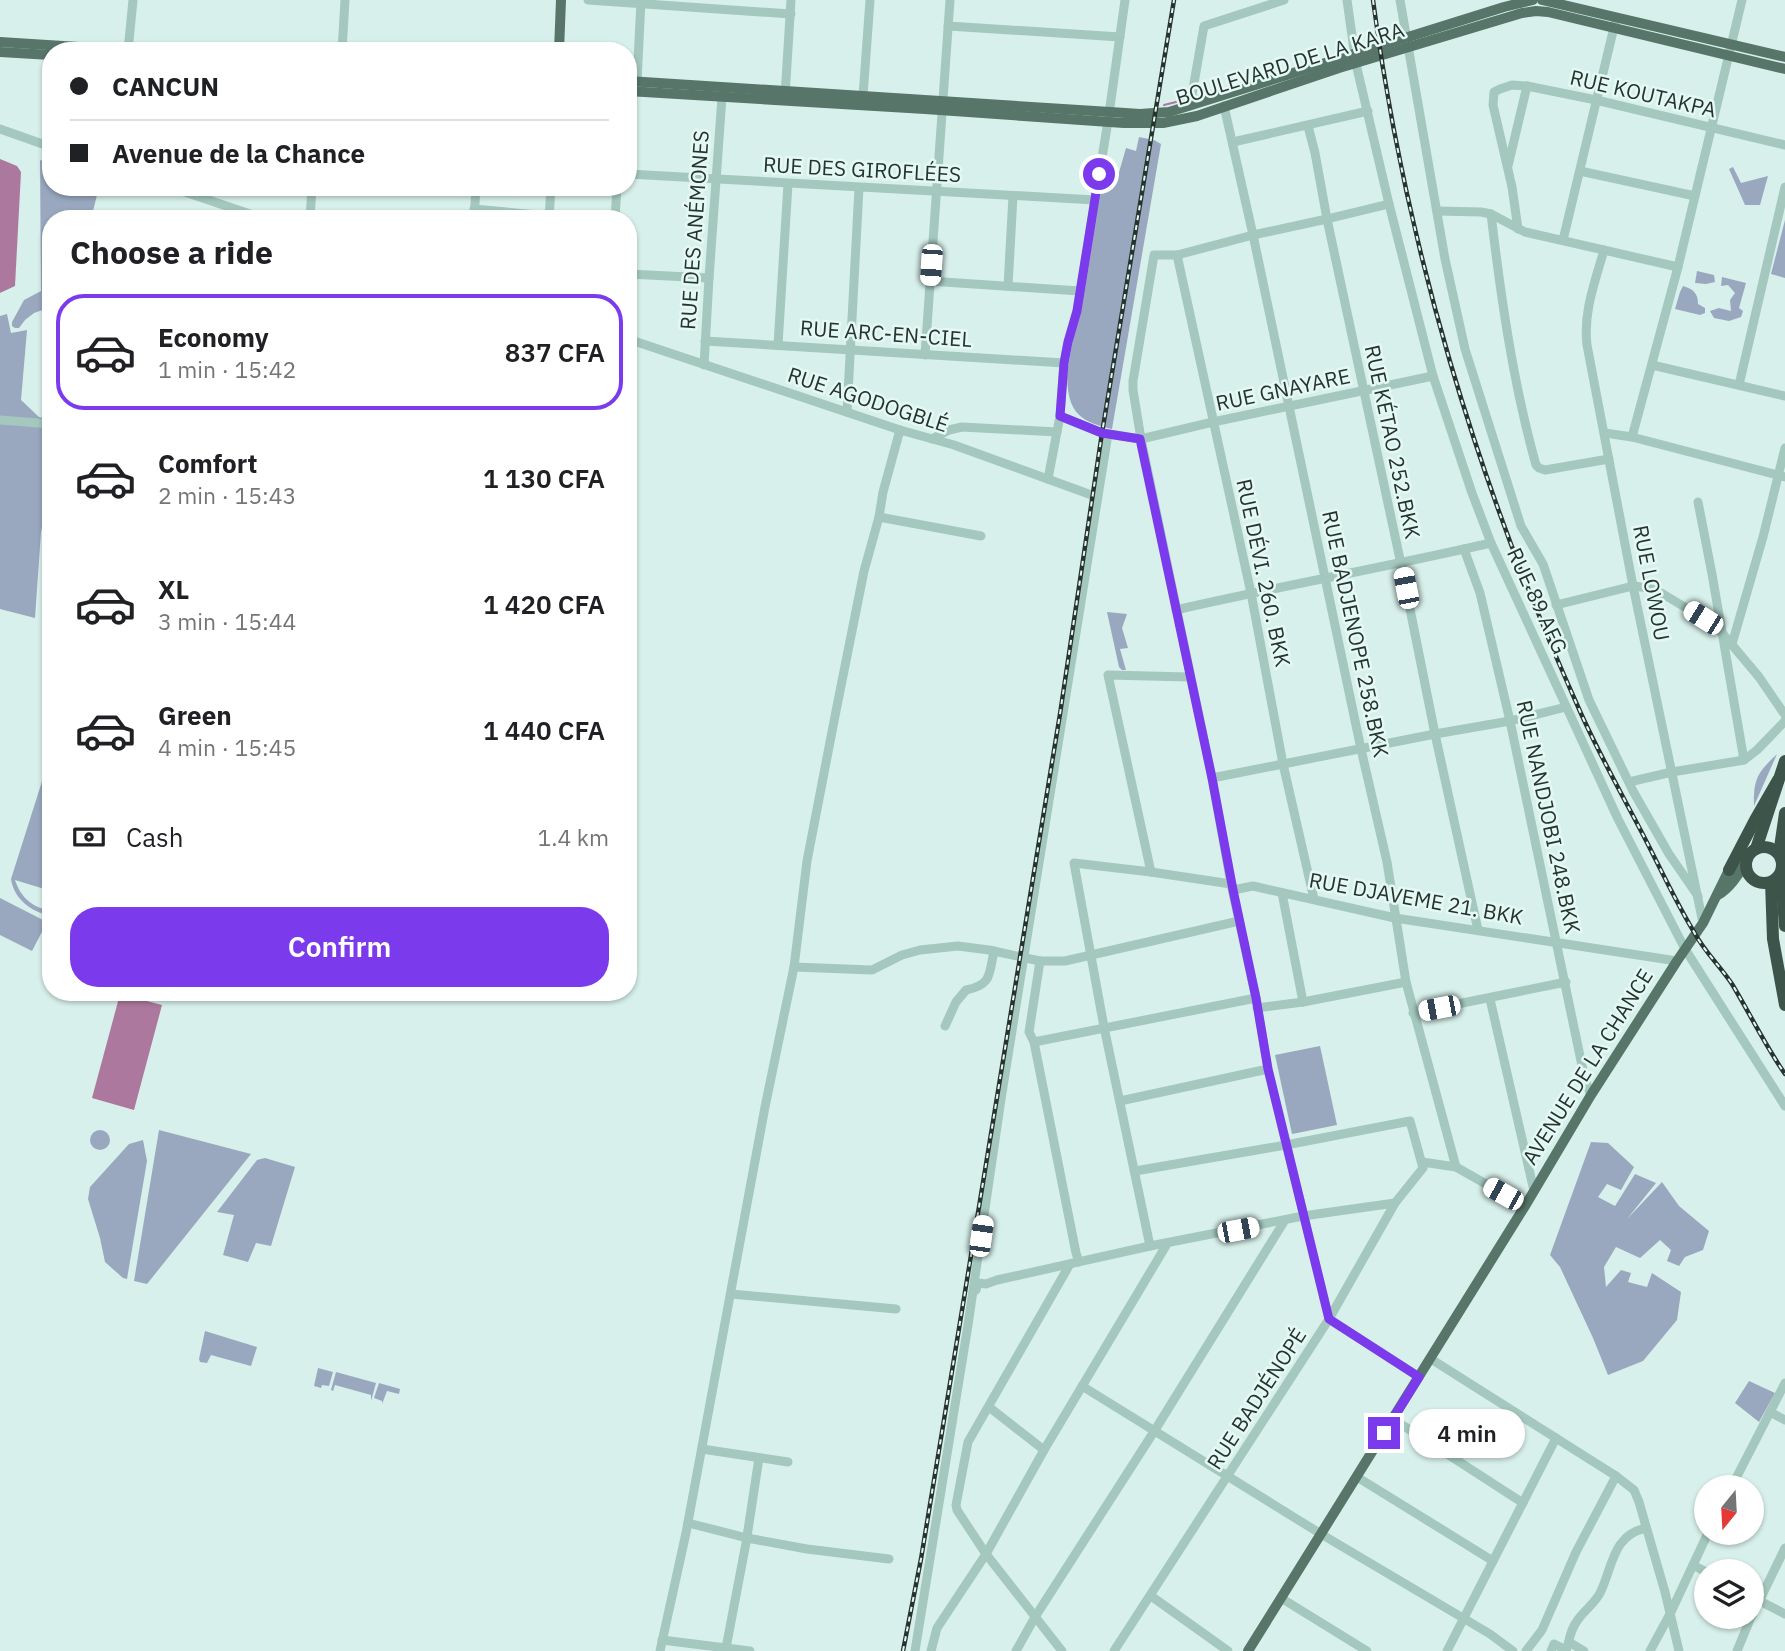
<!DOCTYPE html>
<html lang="en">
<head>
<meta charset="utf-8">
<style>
	:root { --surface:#fff; --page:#f6f6f6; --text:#202124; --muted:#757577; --line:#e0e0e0; --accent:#7c3aed }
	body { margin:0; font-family:"IBM Plex Sans",sans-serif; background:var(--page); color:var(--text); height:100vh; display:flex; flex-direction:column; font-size:26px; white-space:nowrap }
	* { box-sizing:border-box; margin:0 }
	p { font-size:23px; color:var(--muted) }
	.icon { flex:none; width:38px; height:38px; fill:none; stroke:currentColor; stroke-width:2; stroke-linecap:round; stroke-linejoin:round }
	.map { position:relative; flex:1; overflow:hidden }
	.side { position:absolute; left:42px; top:210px; width:595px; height:791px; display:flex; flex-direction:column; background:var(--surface); border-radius:28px; box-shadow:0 2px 5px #0004 }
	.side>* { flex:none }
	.hud { position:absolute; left:42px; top:42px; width:595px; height:154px; border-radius:28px; box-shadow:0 2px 5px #0004; display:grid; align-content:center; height:154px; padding:0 28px; background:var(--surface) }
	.needle { width:46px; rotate:198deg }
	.tools { position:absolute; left:1694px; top:1475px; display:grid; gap:14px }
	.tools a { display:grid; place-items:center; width:70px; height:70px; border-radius:50%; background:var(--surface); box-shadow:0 2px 5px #0004; font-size:35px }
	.end { position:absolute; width:32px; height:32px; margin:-16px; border:9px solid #7c3aed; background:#fff; box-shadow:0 0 0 4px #fff }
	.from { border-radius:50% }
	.bubble { position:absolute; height:49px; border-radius:24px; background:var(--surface); box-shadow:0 2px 5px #0004; font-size:23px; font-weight:600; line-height:49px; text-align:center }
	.car { position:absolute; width:21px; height:42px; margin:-21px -10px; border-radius:9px; box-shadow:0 0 5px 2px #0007; background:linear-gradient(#fff 24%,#345 0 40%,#fff 0 76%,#345 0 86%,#fff 0) }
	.hud b { display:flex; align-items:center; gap:24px; height:66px; font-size:26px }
	.hud b+b { border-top:2px solid var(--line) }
	.hud i { width:18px; height:18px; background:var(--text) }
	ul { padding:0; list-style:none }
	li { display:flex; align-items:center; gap:21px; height:116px; margin:0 14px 10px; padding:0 14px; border:4px solid transparent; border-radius:28px }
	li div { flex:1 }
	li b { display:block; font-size:26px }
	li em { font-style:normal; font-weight:600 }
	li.current { border-color:var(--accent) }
	li>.icon { width:63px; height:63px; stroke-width:1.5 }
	h2 { padding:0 28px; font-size:32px; line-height:84px }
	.pay { display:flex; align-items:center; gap:18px; height:77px; padding:0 28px; font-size:26px }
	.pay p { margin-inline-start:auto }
	.button { display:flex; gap:14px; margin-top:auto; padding:14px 28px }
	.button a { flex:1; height:80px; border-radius:28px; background:var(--accent); color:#fff; font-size:28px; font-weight:600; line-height:80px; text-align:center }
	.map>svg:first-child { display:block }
	.green { fill:#99a8bf }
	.water { fill:#ad789d }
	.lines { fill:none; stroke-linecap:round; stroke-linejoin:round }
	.stream { stroke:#ad789d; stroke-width:2 }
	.minor { stroke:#a4c8be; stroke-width:9 }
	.major { stroke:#577569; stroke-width:10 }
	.highway { stroke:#3d544a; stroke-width:12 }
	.rail-casing { stroke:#26332e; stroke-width:4.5 }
	.rail { stroke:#e4f8f4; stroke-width:2; stroke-dasharray:5; stroke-linecap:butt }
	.route { stroke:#7c3aed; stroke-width:9 }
	.labels { text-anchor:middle; stroke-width:5; stroke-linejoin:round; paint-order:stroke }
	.street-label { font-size:21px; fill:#26332e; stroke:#e4f8f4 }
</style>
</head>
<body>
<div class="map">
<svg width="1785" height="1651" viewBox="0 0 1785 1651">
	<rect width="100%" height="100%" fill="#d8f0eb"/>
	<g class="green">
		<path d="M1139,137L1154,140L1161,144L1112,429C1076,421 1067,409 1067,372L1103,173L1118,176L1126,148L1136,151Z"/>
		<path d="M40,160L51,163V187H99L91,219H51V307L34,313L25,320L19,328H15L12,326V322L24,300L41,291Z"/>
		<path d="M1733,167L1741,183L1768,176L1760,205H1745L1729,169Z"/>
		<path d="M1785,220V278L1771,274Z"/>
		<path d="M1697,271L1714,275L1715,282L1706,284L1695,283Z"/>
		<path d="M1722,277L1746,283L1739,308L1743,311L1741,317L1729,321L1714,318L1710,311L1719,308L1731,311L1730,300L1735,293L1728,285L1721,286Z"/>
		<path d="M1683,286C1693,289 1698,293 1698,304L1705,308V313L1700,315L1675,309L1680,292Z"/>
		<path d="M7,314L11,333L27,330L21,400L39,417L51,420V513L43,523L41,532L35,618L0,609V316Z"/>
		<path d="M1107,612L1127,614L1122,628L1128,648L1120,649L1126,670H1122L1119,667Z"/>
		<path d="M1777,754L1754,806C1753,779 1758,772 1777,754Z"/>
		<path d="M51,769V773L48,775L51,776V891L15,880C21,898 32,907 51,911V916C31,912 14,899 11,879L44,775Z"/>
		<path d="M0,898L47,922L32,951L0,935Z"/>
		<path d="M1320,1046L1337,1125L1292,1134L1275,1055Z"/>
		<circle cx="100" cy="1140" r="10"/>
		<path d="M159,1130L251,1154L147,1284L134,1281Z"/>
		<path d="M143,1140L147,1161L127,1279L123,1278L105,1262L100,1238L88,1199L90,1187L129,1144Z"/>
		<path d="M1591,1142L1608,1143L1634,1167L1621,1190L1607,1184L1598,1197L1615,1206L1635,1174L1656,1183L1627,1219L1662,1182L1679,1206L1709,1231L1703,1250L1685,1257L1679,1266L1667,1261L1671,1250L1660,1240L1640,1258L1616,1247L1604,1267L1606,1287L1621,1270L1631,1273L1628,1282L1647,1287L1652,1273L1681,1292L1677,1320L1643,1361L1608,1375L1593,1338L1560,1267L1550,1255Z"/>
		<path d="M265,1158L295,1167L271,1246L256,1243L248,1262L223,1255L234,1215L217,1212L257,1160Z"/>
		<path d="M205,1331L257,1347L251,1366L211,1355L207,1363L200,1362L199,1359Z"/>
		<path d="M318,1368L333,1372L329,1386L322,1385L321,1388L314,1386Z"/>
		<path d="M336,1372L376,1383L371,1401V1395L335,1385L333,1391L331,1390Z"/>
		<path d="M1749,1381L1775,1393L1759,1422L1735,1403Z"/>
		<path d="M379,1383L400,1389L399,1394L387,1391L382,1404V1401L374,1398Z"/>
	</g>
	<g class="water">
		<path d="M0,159L17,166L21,172L15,286L0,293Z"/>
		<path d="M120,994L162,1005L134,1110L92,1098Z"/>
	</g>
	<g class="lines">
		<g class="stream">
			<path d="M1197,97L1219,91"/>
			<path d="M1164,105L1188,99"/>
		</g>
		<g class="minor">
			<path d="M588,0L791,14"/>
			<path d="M1347,0L1356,64L1389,204L1433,376L1472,493L1491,543L1618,819L1685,949L1785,1106"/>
			<path d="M1400,0L1445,259L1465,349L1521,526L1543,564L1589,700L1633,791L1669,854L1698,896"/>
			<path d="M948,26L1120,37"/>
			<path d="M128,51L133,0"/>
			<path d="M342,51L345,0"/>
			<path d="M637,82L641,0"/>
			<path d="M785,96L791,0"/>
			<path d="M863,96L870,0"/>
			<path d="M1190,106L1204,26L1284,0"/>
			<path d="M1224,106L1253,235L1361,749L1387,862L1406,982L1456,1167"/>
			<path d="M1308,126L1315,153L1327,219L1401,564L1435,734L1478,930"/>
			<path d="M0,129L51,147"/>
			<path d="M1233,142L1368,111"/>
			<path d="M1508,166L1527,86"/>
			<path d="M1580,171L1695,196"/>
			<path d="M628,174L1095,200"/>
			<path d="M170,187L265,219"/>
			<path d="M1389,204L1327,219L1253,235L1177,255H1154L1133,381V390L1141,439L1212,778L1231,884L1256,998L1268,1069L1329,1319L1419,1377"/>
			<path d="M474,209L549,216"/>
			<path d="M1437,211L1481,212L1491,214L1525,232L1678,267"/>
			<path d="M1491,214C1501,298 1513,383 1536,465L1539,468L1545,470L1609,459"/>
			<path d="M310,219L312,187"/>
			<path d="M474,219L476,187"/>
			<path d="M549,219L551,187"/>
			<path d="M615,219L617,187"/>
			<path d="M1518,229L1512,187L1493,105L1494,92L1500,89L1512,85L1527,86L1596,100L1785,145"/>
			<path d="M1563,240L1615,23"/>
			<path d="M1604,250C1595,282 1583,312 1587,345L1633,586L1703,923"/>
			<path d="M1177,255L1251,593L1283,764L1314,899"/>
			<path d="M628,274L709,278"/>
			<path d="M929,281L1080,291"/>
			<path d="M1008,286L1013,196"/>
			<path d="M628,339L900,430L954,445L1097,497"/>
			<path d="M705,341L1064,363"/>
			<path d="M778,345L788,184"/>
			<path d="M925,355L950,0"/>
			<path d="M704,365L709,278L722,97"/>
			<path d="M1652,365L1785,396"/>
			<path d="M1739,385L1785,187"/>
			<path d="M847,412L859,188"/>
			<path d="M1060,416L1102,433L1141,439L1213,422L1433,376"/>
			<path d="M0,420L51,424"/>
			<path d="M1605,433L1632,437L1785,477"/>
			<path d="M1632,437L1678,267L1742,0"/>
			<path d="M932,439L949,430L962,427L1057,432"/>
			<path d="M1048,479L1060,416L1064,363L1068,342L1077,311L1108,121L1125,0"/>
			<path d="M1698,502L1712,574L1744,760"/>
			<path d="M879,517L981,536"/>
			<path d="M1464,549L1480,593L1510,721L1585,1080L1591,1095"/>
			<path d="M1556,605L1633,586L1649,588L1663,594L1703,618L1722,633L1759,677L1785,715"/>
			<path d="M1176,610C1281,586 1386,567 1491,543"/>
			<path d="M1732,644L1763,537L1785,448"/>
			<path d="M1212,778L1435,734L1510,721L1566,707"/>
			<path d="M1629,782L1672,772L1744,760L1757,750L1785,721"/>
			<path d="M1151,872L1108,675L1189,677"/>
			<path d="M1233,890L1253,886L1395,918L1677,961"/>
			<path d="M1282,893L1303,1002"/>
			<path d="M1040,961L1029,1032L1034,1042L1076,1253L1079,1262"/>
			<path d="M794,967L872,970L902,955L920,950L958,946L989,950L1040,961H1065L1239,921"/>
			<path d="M1490,999L1534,1191"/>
			<path d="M1257,1008L1303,1002L1406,982"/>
			<path d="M1413,1013L1566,982"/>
			<path d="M945,1026L956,1002L966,990C992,985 989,974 994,951"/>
			<path d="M1034,1042L1256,998"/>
			<path d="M1120,1101L1268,1069"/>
			<path d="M1422,1162L1456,1167L1525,1206"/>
			<path d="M1150,1246L1104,1027L1074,863L1151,872L1231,884"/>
			<path d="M976,1290L978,1283L986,1284L997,1280L1150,1246L1303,1216L1395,1203"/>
			<path d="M731,1294L896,1309"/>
			<path d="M1431,1359L1616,1476L1634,1490L1639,1502L1665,1592L1679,1651"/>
			<path d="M1082,1386L1321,1534L1490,1634L1513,1651"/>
			<path d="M989,1407L1044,1450"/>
			<path d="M1770,1412L1785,1420"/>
			<path d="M1393,1419L1523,1503"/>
			<path d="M702,1449L788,1462"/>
			<path d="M1357,1477L1493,1561"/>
			<path d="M1731,1488L1785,1383"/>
			<path d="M688,1523L747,1538L807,1549L889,1559"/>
			<path d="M1693,1565L1706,1572"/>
			<path d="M1151,1596L1228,1651"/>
			<path d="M1752,1597L1785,1614"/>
			<path d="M1281,1598L1367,1651"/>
			<path d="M1752,1616L1785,1548"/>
			<path d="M662,1640L750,1651"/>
			<path d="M1569,1642L1584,1651"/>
			<path d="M726,1648L746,1543L759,1458"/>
			<path d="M660,1651L686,1533L765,1107L794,967L807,861L836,711L864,571L879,517L883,492L900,430"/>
			<path d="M915,1651L968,1325L1001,1099L1108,434"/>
			<path d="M931,1651L937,1628L986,1554L1044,1450L1167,1244"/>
			<path d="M1016,1651L1035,1617L1155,1430L1285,1220"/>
			<path d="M1062,1651L986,1554L957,1510L956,1505L968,1442L1070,1264"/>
			<path d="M1114,1651L1329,1319L1395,1203L1423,1168L1410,1121L1286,1145L1135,1171"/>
			<path d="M1447,1651L1556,1438"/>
			<path d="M1526,1651L1542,1630L1576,1552L1616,1476"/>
			<path d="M1551,1651L1554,1644L1566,1650"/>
			<path d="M1566,1651C1570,1640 1569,1632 1577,1621C1584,1610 1596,1603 1601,1591C1613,1565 1613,1535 1646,1528"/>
			<path d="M1650,1651L1670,1614L1708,1533"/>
			<path d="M1737,1651L1751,1617"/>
		</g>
		<g class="major">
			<path d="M1542,0L1785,57"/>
			<path d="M0,42L142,51"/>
			<path d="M559,51L561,0"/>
			<path d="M0,52L51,55"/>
			<path d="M628,81L1110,112L1140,114L1169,112L1504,7L1533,0"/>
			<path d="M628,91L925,109L1124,123H1163L1197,116L1339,68L1522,13L1536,11L1548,12L1785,69"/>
			<path d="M1718,895C1730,888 1738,875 1745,864"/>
			<path d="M1248,1651L1525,1206L1591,1095L1677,961L1703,923L1729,870L1738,861L1747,858"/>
		</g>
		<g class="highway">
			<circle cx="1764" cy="865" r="18"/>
			<path d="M1756,849L1785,761"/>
			<path d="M1779,854L1785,813"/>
			<path d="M1729,870L1755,820L1778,780"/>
			<path d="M1781,873L1785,926"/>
			<path d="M1771,882L1773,939L1785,1005"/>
		</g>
		<g class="rail-casing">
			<g id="rail">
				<path d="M1373,0C1405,244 1478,485 1579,709C1597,750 1619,789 1640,829C1658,863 1674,899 1694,932C1704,951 1720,966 1732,984C1750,1014 1765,1045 1785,1074"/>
				<path d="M903,1651L921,1559L942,1432L1060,714L1102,433L1174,0"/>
			</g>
		</g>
		<use href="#rail" class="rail"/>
	</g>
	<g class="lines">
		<path class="route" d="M1099,174L1077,311L1068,342L1064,363L1060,416L1102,433L1140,439L1212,778L1233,890L1256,998L1268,1069L1329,1319L1419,1377L1384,1433"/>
	</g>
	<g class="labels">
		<g class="street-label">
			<text transform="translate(1290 64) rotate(-17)" y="7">BOULEVARD DE LA KARA</text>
			<text transform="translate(1643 94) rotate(13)" y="7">RUE KOUTAKPA</text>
			<text transform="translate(862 170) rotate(3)" y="7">RUE DES GIROFLÉES</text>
			<text transform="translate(695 230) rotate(-86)" y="7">RUE DES ANÉMONES</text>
			<text transform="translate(886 334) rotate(4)" y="7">RUE ARC-EN-CIEL</text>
			<text transform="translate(1283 390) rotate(-12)" y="7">RUE GNAYARE</text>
			<text transform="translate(868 400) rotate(18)" y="7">RUE AGODOGBLÉ</text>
			<text transform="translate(1392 442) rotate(78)" y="7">RUE KÉTAO 252.BKK</text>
			<text transform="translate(1263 573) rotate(78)" y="7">RUE DÉVI. 260. BKK</text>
			<text transform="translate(1651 583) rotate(79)" y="7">RUE LOWOU</text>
			<text transform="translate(1537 601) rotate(65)" y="7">RUE 89 AFG</text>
			<text transform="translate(1355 634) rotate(78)" y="7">RUE BADJENOPE 258.BKK</text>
			<text transform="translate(1548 817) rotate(78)" y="7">RUE NANDJOBI 248.BKK</text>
			<text transform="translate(1416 899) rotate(10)" y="7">RUE DJAVEME 21. BKK</text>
			<text transform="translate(1588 1067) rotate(-58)" y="7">AVENUE DE LA CHANCE</text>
			<text transform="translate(1257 1399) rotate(-57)" y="7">RUE BADJÉNOPÉ</text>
		</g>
	</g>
</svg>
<div class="tools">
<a><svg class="needle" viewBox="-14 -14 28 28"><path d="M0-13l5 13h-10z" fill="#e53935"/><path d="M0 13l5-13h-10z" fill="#757577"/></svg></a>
<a><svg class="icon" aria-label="layers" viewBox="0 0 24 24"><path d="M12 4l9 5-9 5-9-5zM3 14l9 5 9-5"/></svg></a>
</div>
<i class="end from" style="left:1099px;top:174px"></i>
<i class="end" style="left:1384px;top:1433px"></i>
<div class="bubble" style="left:1409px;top:1409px;width:116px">4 min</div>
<i class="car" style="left:931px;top:265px;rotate:184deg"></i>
<i class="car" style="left:1406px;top:588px;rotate:349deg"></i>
<i class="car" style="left:1703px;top:618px;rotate:302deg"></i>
<i class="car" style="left:1439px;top:1008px;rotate:259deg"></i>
<i class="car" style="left:1503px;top:1194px;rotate:299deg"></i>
<i class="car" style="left:1238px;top:1230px;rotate:79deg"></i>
<i class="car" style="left:981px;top:1236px;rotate:8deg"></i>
<div class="hud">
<b><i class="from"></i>CANCUN</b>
<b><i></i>Avenue de la Chance</b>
</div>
<section class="side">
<h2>Choose a ride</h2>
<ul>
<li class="current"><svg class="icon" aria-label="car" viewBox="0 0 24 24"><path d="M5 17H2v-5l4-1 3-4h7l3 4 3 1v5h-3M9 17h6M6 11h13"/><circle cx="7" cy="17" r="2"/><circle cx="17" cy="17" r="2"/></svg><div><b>Economy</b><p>1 min · 15:42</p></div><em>837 CFA</em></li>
<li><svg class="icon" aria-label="car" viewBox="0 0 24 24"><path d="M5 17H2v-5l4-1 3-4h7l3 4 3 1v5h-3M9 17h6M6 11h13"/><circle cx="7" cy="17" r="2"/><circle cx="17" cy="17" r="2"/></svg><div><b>Comfort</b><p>2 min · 15:43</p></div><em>1 130 CFA</em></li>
<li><svg class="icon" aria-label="car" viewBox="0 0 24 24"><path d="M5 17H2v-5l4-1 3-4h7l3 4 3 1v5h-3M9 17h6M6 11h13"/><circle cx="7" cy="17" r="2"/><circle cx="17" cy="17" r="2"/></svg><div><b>XL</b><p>3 min · 15:44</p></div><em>1 420 CFA</em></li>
<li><svg class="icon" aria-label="car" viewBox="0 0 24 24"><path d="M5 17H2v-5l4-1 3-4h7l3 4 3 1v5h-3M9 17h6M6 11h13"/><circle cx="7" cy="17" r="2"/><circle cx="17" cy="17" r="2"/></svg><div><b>Green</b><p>4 min · 15:45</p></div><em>1 440 CFA</em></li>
</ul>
<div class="pay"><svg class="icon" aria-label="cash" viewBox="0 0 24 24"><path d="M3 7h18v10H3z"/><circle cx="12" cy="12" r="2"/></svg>Cash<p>1.4 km</p></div>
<div class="button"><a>Confirm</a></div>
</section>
</div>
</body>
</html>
